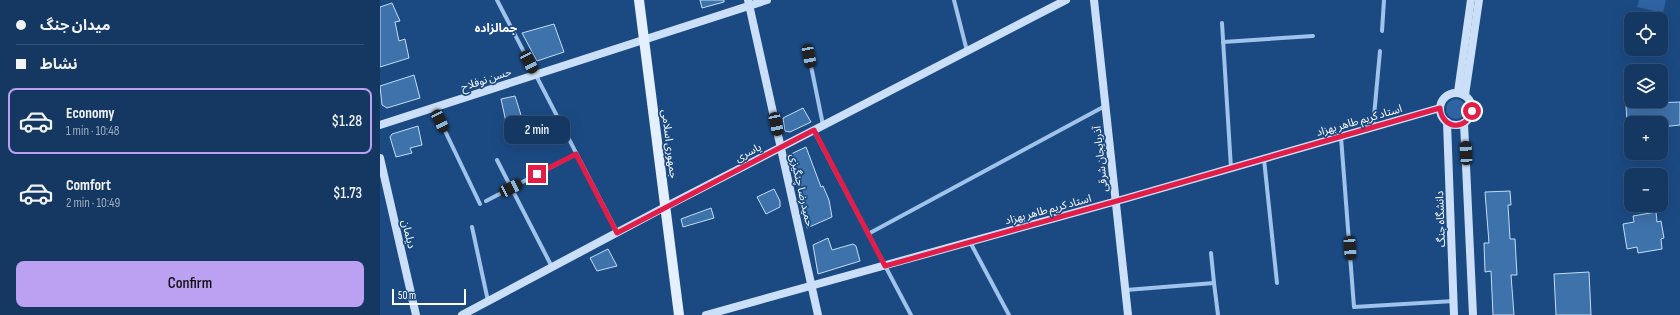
<!DOCTYPE html>
<html lang="en">
<head>
<meta charset="utf-8">
<style>
	:root { --surface:#143862; --page:#1d3f68; --text:#f1f3f6; --muted:#9dacbe; --line:#335277; --accent:#bca0f2 }
	body { margin:0; font-family:"Sofia Sans Condensed","Noto Sans Arabic",sans-serif; background:var(--page); color:var(--text); height:100vh; display:flex; flex-direction:column; font-size:15px; white-space:nowrap }
	* { box-sizing:border-box; margin:0 }
	p { font-size:13px; color:var(--muted) }
	.icon { flex:none; width:22px; height:22px; fill:none; stroke:currentColor; stroke-width:2; stroke-linecap:round; stroke-linejoin:round }
	.map { position:relative; flex:1; overflow:hidden }
	.sheet { display:flex; flex-direction:column; background:var(--surface); width:380px }
	.sheet>* { flex:none }
	.banner { display:grid; align-content:center; height:88px; padding:0 16px; background:var(--surface) }
	.fabs { position:absolute; left:1244px; top:12px; display:grid; gap:8px }
	.fabs a { display:grid; place-items:center; width:44px; height:44px; border-radius:8px; background:var(--surface); box-shadow:0 4px 16px #0002,0 0 0 1px var(--line); font-size:20px }
	.scale { position:absolute; left:12px; bottom:10px; width:74px; box-sizing:border-box; padding-left:4px; border:2px solid #fff; border-top:0; font-size:11px; line-height:14px; white-space:nowrap; color:#fff; -webkit-text-stroke:3px #1b4a83; paint-order:stroke }
	.end { position:absolute; width:18px; height:18px; margin:-9px; border:5px solid #e11d48; background:#fff; box-shadow:0 0 0 2px #fff }
	.from { border-radius:50% }
	.bubble { position:absolute; height:28px; border-radius:8px; background:var(--surface); box-shadow:0 4px 16px #0002,0 0 0 1px var(--line); font-size:13px; font-weight:600; line-height:28px; text-align:center }
	.car { position:absolute; width:12px; height:24px; margin:-12px -6px; border-radius:5px; box-shadow:0 0 3px 1px #0007; background:linear-gradient(#222 24%,#8ab4d8 0 40%,#222 0 76%,#8ab4d8 0 86%,#222 0) }
	.banner b { display:flex; align-items:center; gap:14px; height:38px; font-size:15px }
	.banner b+b { border-top:1px solid var(--line) }
	.banner i { width:10px; height:10px; background:var(--text) }
	ul { padding:0; list-style:none }
	li { display:flex; align-items:center; gap:12px; height:66px; margin:0 8px 6px; padding:0 8px; border:2px solid transparent; border-radius:8px }
	li div { flex:1 }
	li b { display:block; font-size:15px }
	li em { font-style:normal; font-weight:600 }
	li.selected { border-color:var(--accent) }
	li>.icon { width:36px; height:36px; stroke-width:1.5 }
	.action { display:flex; gap:8px; margin-top:auto; padding:8px 16px }
	.action a { flex:1; height:46px; border-radius:8px; background:var(--accent); color:#111; font-size:16px; font-weight:600; line-height:46px; text-align:center }
	main { display:flex; flex:1; min-height:0 }
	.map>svg:first-child { display:block }
	.green { fill:#2e64a2 }
	.building { fill:#3e72aa; stroke:#c4ddf8 }
	.lines { fill:none; stroke-linecap:round; stroke-linejoin:round }
	.street { stroke:#9fc3eb; stroke-width:4 }
	.secondary { stroke:#cbe0f8; stroke-width:8 }
	.primary { stroke:#e4efff; stroke-width:10 }
	.route { stroke:#e11d48; stroke-width:5 }
	.labels { text-anchor:middle; stroke-width:3.5; stroke-linejoin:round; paint-order:stroke }
	.street-label { font-size:11px; fill:#fff; stroke:#1b4a83 }
	.neighbourhood-label { font-size:12px; font-weight:bold; fill:#fff; stroke:#1b4a83 }
</style>
</head>
<body>
<main>
<section class="sheet">
<div class="banner">
<b><i class="from"></i>میدان جنگ</b>
<b><i></i>نشاط</b>
</div>
<ul>
<li class="selected"><svg class="icon" aria-label="car" viewBox="0 0 24 24"><path d="M5 17H2v-5l4-1 3-4h7l3 4 3 1v5h-3M9 17h6M6 11h13"/><circle cx="7" cy="17" r="2"/><circle cx="17" cy="17" r="2"/></svg><div><b>Economy</b><p>1 min · 10:48</p></div><em>$1.28</em></li>
<li><svg class="icon" aria-label="car" viewBox="0 0 24 24"><path d="M5 17H2v-5l4-1 3-4h7l3 4 3 1v5h-3M9 17h6M6 11h13"/><circle cx="7" cy="17" r="2"/><circle cx="17" cy="17" r="2"/></svg><div><b>Comfort</b><p>2 min · 10:49</p></div><em>$1.73</em></li>
</ul>
<div class="action"><a>Confirm</a></div>
</section>
<div class="map">
<svg width="1300" height="315" viewBox="0 0 1300 315">
	<rect width="100%" height="100%" fill="#1b4a83"/>
	<g class="green">
		<path d="M1259,0H1286L1283,13L1257,7Z"/>
		<circle cx="1076" cy="109" r="10"/>
	</g>
	<g class="building">
		<path d="M320,0H344V2L322,8Z"/>
		<path d="M12,3L20,21L15,22L19,41L25,39L29,58L0,67V7Z"/>
		<path d="M174,24L184,52L157,61L142,33Z"/>
		<path d="M34,75L40,98L7,108L2,105L0,86Z"/>
		<path d="M135,96L146,131L129,136L121,99Z"/>
		<path d="M1300,102V125L1281,127V123H1247L1246,104Z"/>
		<path d="M423,108L431,122L410,132L405,131L403,118Z"/>
		<path d="M38,126L42,145L30,148L32,153L16,157L10,137L12,134Z"/>
		<path d="M426,147L441,187L443,186L449,200L452,217L427,228L423,210H425L411,154Z"/>
		<path d="M394,189L400,201V207L386,214L377,197Z"/>
		<path d="M1130,191L1131,205H1128L1130,239H1135L1137,275H1131L1134,315H1113L1111,271L1105,272L1104,243H1109L1105,192Z"/>
		<path d="M331,208L334,218L303,227L301,219Z"/>
		<path d="M1276,212L1277,222L1281,221L1284,238L1281,239L1282,249L1258,253L1257,247L1247,249L1243,224L1254,222L1253,216Z"/>
		<path d="M448,238L452,250L473,244L476,246L480,261L438,274L433,245Z"/>
		<path d="M228,249L237,266L217,271L210,258Z"/>
		<path d="M1209,272L1211,315H1176L1174,274Z"/>
	</g>
	<g class="lines">
		<g class="street">
			<path d="M117,0L237,232"/>
			<path d="M574,0L587,51"/>
			<path d="M842,23L851,168"/>
			<path d="M1002,31L1004,0"/>
			<path d="M843,42L933,36"/>
			<path d="M429,56L443,125"/>
			<path d="M54,108L100,204"/>
			<path d="M993,127L1000,51"/>
			<path d="M434,131L531,315"/>
			<path d="M961,137L974,307L1074,301"/>
			<path d="M884,159L897,283"/>
			<path d="M117,160L172,267"/>
			<path d="M106,201L196,154"/>
			<path d="M92,227L108,301"/>
			<path d="M488,234L725,106"/>
			<path d="M590,242L629,315"/>
			<path d="M831,253L834,283"/>
			<path d="M746,290L834,283L838,315"/>
		</g>
		<g class="secondary">
			<path d="M368,0L438,315"/>
			<path d="M714,0L748,315"/>
			<path d="M1078,92L1091,0"/>
			<circle cx="1076" cy="109" r="16"/>
			<path d="M1085,95L1099,0"/>
			<path d="M1067,122L1074,315"/>
			<path d="M1084,123L1093,315"/>
			<path d="M0,125L387,0"/>
			<path d="M0,158L36,315"/>
			<path d="M82,315L285,207L686,0"/>
			<path d="M326,315L744,199L1060,108"/>
		</g>
		<path class="primary" d="M259,0L299,315"/>
	</g>
	<g class="lines">
		<path class="route" d="M157,174L196,154L237,233L434,130L505,266L744,199L1060,108C1062,129 1086,132 1092,111"/>
	</g>
	<g class="labels">
		<g class="street-label">
			<text transform="translate(106 79) rotate(-18)" y="4">حسن نوفلاح</text>
			<text transform="translate(979 120) rotate(-16)" y="4">استاد کریم طاهر بهزاد</text>
			<text transform="translate(290 144) rotate(83)" y="4">جمهوری اسلامی</text>
			<text transform="translate(368 152) rotate(-27)" y="4">یاسری</text>
			<text transform="translate(720 159) rotate(-96)" y="4">آذربایجان شرقی</text>
			<text transform="translate(422 190) rotate(77)" y="4">حمیدرضا چنگیزی</text>
			<text transform="translate(668 209) rotate(-15)" y="4">استاد کریم طاهر بهزاد</text>
			<text transform="translate(1060 219) rotate(-92)" y="4">دانشگاه جنگ</text>
			<text transform="translate(29 234) rotate(77)" y="4">دیلمان</text>
		</g>
		<g class="neighbourhood-label">
			<text x="116" y="32">جمالزاده</text>
		</g>
	</g>
</svg>
<div class="fabs">
<a><svg class="icon" aria-label="locate" viewBox="0 0 24 24"><circle cx="12" cy="12" r="6"/><path d="M12 2v4M12 18v4M2 12h4M18 12h4"/></svg></a>
<a><svg class="icon" aria-label="layers" viewBox="0 0 24 24"><path d="M12 4l9 5-9 5-9-5zM3 14l9 5 9-5"/></svg></a>
<a>+</a>
<a>−</a>
</div>
<div class="scale">50 m</div>
<i class="end from" style="left:1092px;top:111px"></i>
<i class="end" style="left:157px;top:174px"></i>
<div class="bubble" style="left:124px;top:116px;width:66px">2 min</div>
<i class="car" style="left:429px;top:56px;rotate:169deg"></i>
<i class="car" style="left:149px;top:62px;rotate:153deg"></i>
<i class="car" style="left:60px;top:121px;rotate:154deg"></i>
<i class="car" style="left:396px;top:124px;rotate:168deg"></i>
<i class="car" style="left:1086px;top:153px;rotate:357deg"></i>
<i class="car" style="left:131px;top:188px;rotate:63deg"></i>
<i class="car" style="left:970px;top:248px;rotate:176deg"></i>
</div>
</main>
</body>
</html>
